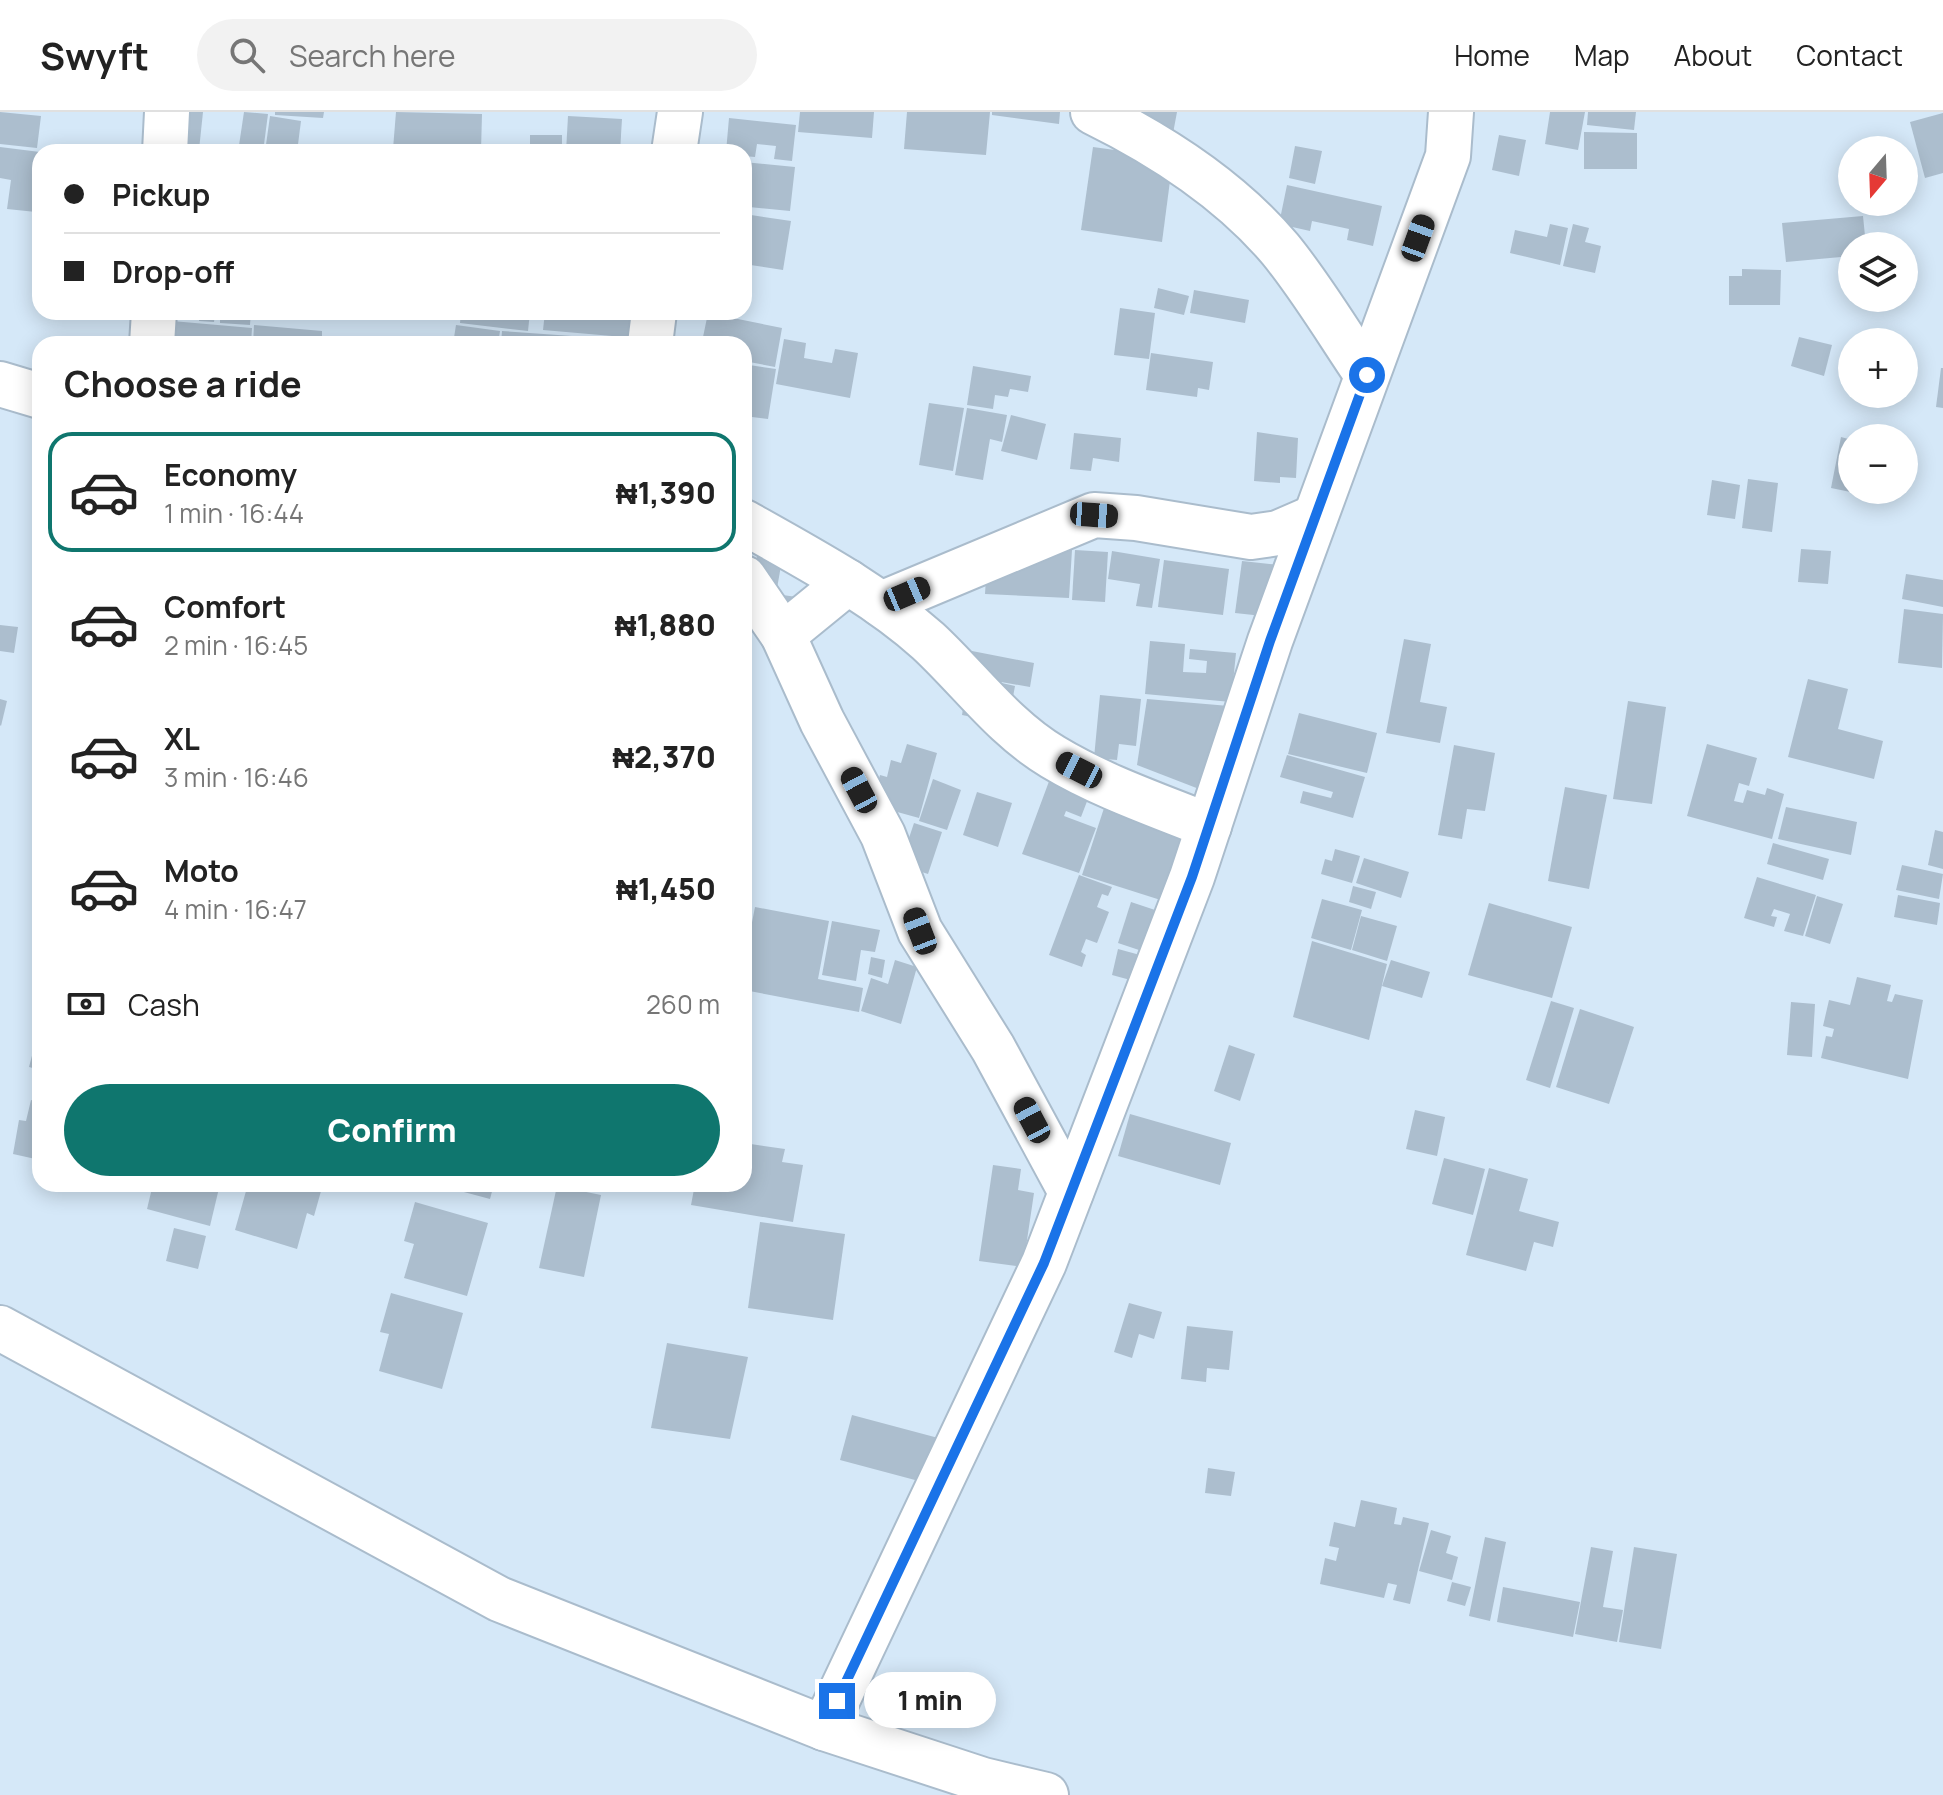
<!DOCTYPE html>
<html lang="en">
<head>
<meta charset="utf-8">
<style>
	:root { --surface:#fff; --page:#f2f2f2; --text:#222; --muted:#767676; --line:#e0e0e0; --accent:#0f766e }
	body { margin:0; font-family:Manrope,sans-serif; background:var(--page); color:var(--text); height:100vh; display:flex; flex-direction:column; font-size:30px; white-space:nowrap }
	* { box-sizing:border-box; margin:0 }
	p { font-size:26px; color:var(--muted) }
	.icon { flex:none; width:44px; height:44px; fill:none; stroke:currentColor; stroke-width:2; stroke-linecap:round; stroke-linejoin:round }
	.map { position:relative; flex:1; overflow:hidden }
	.details { position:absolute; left:32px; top:224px; width:720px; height:856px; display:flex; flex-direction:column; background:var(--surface); border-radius:24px; box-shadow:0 4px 20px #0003 }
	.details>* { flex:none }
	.top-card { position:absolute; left:32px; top:32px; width:720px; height:176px; border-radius:24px; box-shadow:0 4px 20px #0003; display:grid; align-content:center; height:176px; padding:0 32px; background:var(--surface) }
	.needle { width:52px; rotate:199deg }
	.tools { position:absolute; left:1838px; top:24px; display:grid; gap:16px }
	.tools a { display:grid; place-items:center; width:80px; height:80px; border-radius:50%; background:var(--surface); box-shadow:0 4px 20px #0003; font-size:40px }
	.end { position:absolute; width:36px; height:36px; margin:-18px; border:10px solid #1a73e8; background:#fff; box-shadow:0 0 0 4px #fff }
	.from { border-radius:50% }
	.bubble { position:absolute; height:56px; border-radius:28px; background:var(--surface); box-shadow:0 4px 20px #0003; font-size:26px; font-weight:800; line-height:56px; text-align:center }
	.car { position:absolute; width:24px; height:48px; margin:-24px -12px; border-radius:10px; box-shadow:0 0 6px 2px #0007; background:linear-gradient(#222 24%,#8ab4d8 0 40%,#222 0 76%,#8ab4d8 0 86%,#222 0) }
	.top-card b { display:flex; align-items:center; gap:28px; height:76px; font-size:30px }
	.top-card b+b { border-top:2px solid var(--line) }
	.top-card i { width:20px; height:20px; background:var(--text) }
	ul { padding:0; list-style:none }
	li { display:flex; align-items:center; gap:24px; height:120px; margin:0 16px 12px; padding:0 16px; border:4px solid transparent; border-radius:24px }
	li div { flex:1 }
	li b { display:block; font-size:30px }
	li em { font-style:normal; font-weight:800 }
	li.on { border-color:var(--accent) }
	li>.icon { width:72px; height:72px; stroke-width:1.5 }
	h2 { padding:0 32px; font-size:36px; line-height:96px }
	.pay { display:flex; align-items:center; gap:20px; height:88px; padding:0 32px; font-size:30px }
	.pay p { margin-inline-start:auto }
	.cta { display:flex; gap:16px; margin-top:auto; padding:16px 32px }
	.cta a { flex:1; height:92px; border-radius:48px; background:var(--accent); color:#fff; font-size:32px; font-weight:800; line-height:92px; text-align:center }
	header { display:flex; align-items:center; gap:48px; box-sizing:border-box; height:112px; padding:0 40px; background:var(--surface); border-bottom:2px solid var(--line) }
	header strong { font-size:38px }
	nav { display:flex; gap:44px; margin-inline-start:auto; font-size:28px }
	.search { width:560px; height:72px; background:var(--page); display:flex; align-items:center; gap:20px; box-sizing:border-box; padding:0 28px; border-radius:44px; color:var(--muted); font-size:30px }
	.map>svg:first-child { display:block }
	.building { fill:#acbece }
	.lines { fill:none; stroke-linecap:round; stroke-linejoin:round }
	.minor-casing { stroke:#aabccc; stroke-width:48 }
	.minor { stroke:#fff; stroke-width:44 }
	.route { stroke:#1a73e8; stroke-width:10 }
</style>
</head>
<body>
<header>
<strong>Swyft</strong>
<div class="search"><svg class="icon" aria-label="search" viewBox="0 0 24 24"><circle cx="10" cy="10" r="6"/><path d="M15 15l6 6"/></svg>Search here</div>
<nav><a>Home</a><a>Map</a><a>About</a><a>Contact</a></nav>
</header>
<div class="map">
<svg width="1943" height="1683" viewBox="0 0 1943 1683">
	<rect width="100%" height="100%" fill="#d5e8f8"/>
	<g class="building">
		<path d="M0,0L41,4L37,36L0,32Z"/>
		<path d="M178,0H203L199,38L173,35Z"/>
		<path d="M244,0L268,2L263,40H238Z"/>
		<path d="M275,0H324L323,6L275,3Z"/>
		<path d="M396,0L482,2L481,39L393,37Z"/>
		<path d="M800,0H874L872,26L798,20Z"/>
		<path d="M907,0H990L986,43L904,37Z"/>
		<path d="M992,0H1060L1059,12L992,3Z"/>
		<path d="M1086,0H1177L1169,43Z"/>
		<path d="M1550,0H1585L1578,38L1545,32Z"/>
		<path d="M1588,0H1636L1634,18L1587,13Z"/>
		<path d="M1943,1V61L1925,66L1910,10Z"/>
		<path d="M270,4L301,9L297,40H265Z"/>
		<path d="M568,4L622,7L620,40H566Z"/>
		<path d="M729,6L796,13L792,49L774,47L776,34L757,32L755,45L744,44V40H726Z"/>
		<path d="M1584,20L1637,21V57H1584Z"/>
		<rect x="530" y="23" width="32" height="17"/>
		<path d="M1499,23L1526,28L1519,64L1492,58Z"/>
		<path d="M1295,34L1322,39L1315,72L1289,66Z"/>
		<path d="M0,35L40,40L36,100L7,97L11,68L0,66Z"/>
		<path d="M1093,35L1173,46L1162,130L1081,118Z"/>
		<path d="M744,50L795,55L790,99L749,95L751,78H744Z"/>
		<path d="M1287,73L1382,94L1373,134L1347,128L1349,117L1312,109L1310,119L1279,112Z"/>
		<path d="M751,103L791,109L783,158L744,152Z"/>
		<path d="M1863,104L1866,134H1852V144L1786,150L1782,111Z"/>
		<path d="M1550,112L1568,116L1560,153L1510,141L1515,118L1547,125Z"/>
		<path d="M1573,112L1589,116L1585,130L1601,134L1595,161L1563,154Z"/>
		<path d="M1742,157L1781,158L1780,193H1729V164H1742Z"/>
		<path d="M1158,176L1189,184L1184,203L1154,196Z"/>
		<path d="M1194,178L1249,188L1245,211L1190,201Z"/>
		<path d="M1120,196L1155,201L1149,247L1114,243Z"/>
		<path d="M200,200H215L214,210L199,209Z"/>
		<path d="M220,200H251L250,213L220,211Z"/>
		<path d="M461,200H530L528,219L460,211Z"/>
		<path d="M545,200H637L635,226L543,218Z"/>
		<path d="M708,201L782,216L775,255L744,249V232L703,225Z"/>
		<path d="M172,209L252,216L251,232L189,228L188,232H169Z"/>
		<path d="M254,213L322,219V232H253Z"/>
		<path d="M456,213L500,219L498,232H453Z"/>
		<path d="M502,219L572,224V232H501Z"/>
		<path d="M1799,225L1832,233L1824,264L1791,254Z"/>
		<path d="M784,227L806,231L804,246L832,251L835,237L858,241L850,286L776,272Z"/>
		<path d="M1151,241L1213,250L1209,278L1198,276L1197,285L1146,278Z"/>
		<path d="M749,253L776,257L768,307L744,304Z"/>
		<path d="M973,254L1031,264L1028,280L1010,277L1008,285L995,283L993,297L967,293Z"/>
		<path d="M1941,256H1943V296L1936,295Z"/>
		<path d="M929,291L964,296L953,359L919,353Z"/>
		<path d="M967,296L1007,303L1002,330L990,327L983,368L955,363Z"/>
		<path d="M1011,303L1046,312L1037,348L1001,339Z"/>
		<path d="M1257,320L1298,326L1296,366L1280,365V371L1254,369Z"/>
		<path d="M1074,321L1121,326L1119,350L1093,346L1091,359L1070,357Z"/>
		<path d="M1841,325L1852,328V378H1871L1870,384L1831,376Z"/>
		<path d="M1748,367L1778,371L1772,420L1742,416Z"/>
		<path d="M1712,368L1740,373L1735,407L1707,403Z"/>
		<path d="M988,432L1072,438L1069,486L985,482Z"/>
		<path d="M1801,437L1831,439L1828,472L1798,470Z"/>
		<path d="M1075,438L1108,440L1105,490L1072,488Z"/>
		<path d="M1112,439L1160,447L1152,496L1136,494L1140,472L1108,467Z"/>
		<path d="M757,444L782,448L776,482L810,487L748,499Z"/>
		<path d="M1164,448L1229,457L1223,503L1158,495Z"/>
		<path d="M1242,449L1279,453L1273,505L1235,501Z"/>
		<path d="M1906,462L1943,468V495L1902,487Z"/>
		<path d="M1904,497L1943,502L1942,556L1898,551Z"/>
		<path d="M0,513L18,515L14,541L0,539Z"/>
		<path d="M1404,527L1431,532L1420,590L1447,595L1440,631L1386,621Z"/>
		<path d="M1150,529L1185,532L1183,560L1206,561L1207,549L1189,547L1190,537L1236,541L1231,590L1145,582Z"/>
		<path d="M972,539L1034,551L1030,575L984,567L1015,574L1008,612L962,603Z"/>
		<path d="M1808,567L1848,577L1838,617L1883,629L1874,667L1788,645Z"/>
		<path d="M1100,583L1141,587L1136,634L1119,632L1117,648L1094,646Z"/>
		<path d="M0,587L7,589L1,614L0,613Z"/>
		<path d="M1147,587L1229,594L1212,682L1137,653Z"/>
		<path d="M1628,589L1666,595L1652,692L1613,687Z"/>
		<path d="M1299,601L1377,621L1367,661L1288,642Z"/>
		<path d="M907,632L937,641L919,706L872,693L880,663L887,665L891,648L901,651Z"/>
		<path d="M1707,632L1757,646L1749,674L1739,671L1734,689L1743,691L1747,678L1765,683L1767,676L1784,682L1772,727L1687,704Z"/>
		<path d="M1454,633L1495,641L1485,699L1467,697L1462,727L1438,723Z"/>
		<path d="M1287,643L1365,665L1353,706L1300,691L1303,679L1331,686L1333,680L1280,665Z"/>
		<path d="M1051,664L1091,679L1081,705L1066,699L1064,704L1096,716L1079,761L1022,742Z"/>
		<path d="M933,667L961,678L947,718L919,709Z"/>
		<path d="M1565,675L1607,683L1589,777L1548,769Z"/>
		<path d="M977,680L1012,691L998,735L963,723Z"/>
		<path d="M1107,687L1194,715L1170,791L1082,763Z"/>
		<path d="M1786,695L1857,710L1851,743L1778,727Z"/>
		<path d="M914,711L942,720L928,762L900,753Z"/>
		<path d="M1935,718L1943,720V757L1928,753Z"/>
		<path d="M1773,731L1829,747L1823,768L1767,752Z"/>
		<path d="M1335,737L1360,744L1352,771L1321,762L1325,747L1332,749Z"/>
		<path d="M1364,746L1409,760L1401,786L1356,771Z"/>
		<path d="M1902,753L1943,762L1939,787L1896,778Z"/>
		<path d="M1079,763L1112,775L1108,784L1102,782L1097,795L1109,800L1097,831L1086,827L1081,840L1086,843L1082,855L1049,843Z"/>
		<path d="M1757,765L1816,783L1803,824L1784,819L1790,802L1774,797L1771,804L1777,805L1774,815L1744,806Z"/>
		<path d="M1353,774L1376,780L1371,797L1349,790Z"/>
		<path d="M1898,783L1940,791L1937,813L1894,805Z"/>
		<path d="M1817,784L1843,792L1830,832L1805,824Z"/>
		<path d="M1322,787L1362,798L1351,838L1311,826Z"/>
		<path d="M1131,790L1161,800L1148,841L1118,831Z"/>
		<path d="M1489,791L1572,815L1552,886L1468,863Z"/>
		<path d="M755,795L829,809L818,867L863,876L859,900L744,878V851Z"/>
		<path d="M1361,804L1397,814L1387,849L1352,838Z"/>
		<path d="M832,809L880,818L875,840L861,838L856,869L822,863Z"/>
		<path d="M1312,829L1387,852L1369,928L1293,905Z"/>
		<path d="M1118,837L1140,843L1134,869L1112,863Z"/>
		<path d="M871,845L885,848L882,866L868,862Z"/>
		<path d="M895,848L917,855L901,912L861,899L871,866L888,872Z"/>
		<path d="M1391,848L1430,860L1422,886L1382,874Z"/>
		<path d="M1857,865L1891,873L1887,889L1892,890L1895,882L1923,888L1908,967L1821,946L1826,924L1832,925L1834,917L1823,914L1829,888L1850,893Z"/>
		<path d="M1551,889L1574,896L1550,976L1526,968Z"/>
		<path d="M1791,890L1815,892L1812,945L1787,943Z"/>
		<path d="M1580,897L1634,915L1609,992L1556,975Z"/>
		<path d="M38,921L40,922V958L29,955Z"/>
		<path d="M1229,933L1255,942L1240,989L1214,979Z"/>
		<path d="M31,988L40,990V1048L13,1042L19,1008L26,1009Z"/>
		<path d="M1415,998L1445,1005L1437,1044L1406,1037Z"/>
		<path d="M1130,1002L1231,1031L1220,1073L1118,1044Z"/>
		<path d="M744,1031L785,1037L782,1050L803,1053L793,1110L691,1093L695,1072H744Z"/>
		<path d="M1444,1046L1485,1057L1473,1103L1432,1092Z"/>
		<path d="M993,1053L1021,1057L1018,1078L1034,1081L1023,1155L979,1149Z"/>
		<path d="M1489,1056L1528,1067L1519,1099L1559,1110L1553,1135L1534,1130L1526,1159L1466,1143Z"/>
		<path d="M153,1072H220L210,1114L147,1097Z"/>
		<path d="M248,1072H323L314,1104L307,1101L297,1137L235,1118Z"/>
		<path d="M434,1072H494L490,1087Z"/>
		<path d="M557,1074L601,1083L584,1165L539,1156Z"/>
		<path d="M415,1090L488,1111L467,1184L404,1166L414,1132L404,1129Z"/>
		<path d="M760,1110L845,1122L833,1208L748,1196Z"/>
		<path d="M174,1116L206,1124L198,1157L166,1149Z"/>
		<path d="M391,1181L463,1201L442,1277L379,1259L389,1222L380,1220Z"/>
		<path d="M1129,1191L1162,1200L1154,1227L1139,1222L1132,1246L1114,1240Z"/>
		<path d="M1187,1214L1233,1219L1229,1258L1207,1256L1206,1270L1181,1267Z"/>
		<path d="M667,1231L748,1245L730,1327L651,1316Z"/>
		<path d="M852,1303L942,1327L930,1372L840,1348Z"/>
		<path d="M1208,1356L1235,1360L1231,1384L1205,1381Z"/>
		<path d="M1361,1388L1397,1396L1394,1412L1401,1413L1403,1405L1429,1411L1410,1492L1393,1488L1397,1473L1388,1471L1384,1486L1320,1472L1325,1446L1336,1449L1339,1436L1329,1434L1334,1410L1355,1415Z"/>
		<path d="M1431,1418L1451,1424L1446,1441L1458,1445L1452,1468L1419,1459Z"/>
		<path d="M1485,1425L1506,1430L1490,1509L1469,1504Z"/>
		<path d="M1591,1435L1613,1439L1603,1495L1623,1498L1617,1530L1575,1522Z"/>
		<path d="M1634,1435L1677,1442L1661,1537L1619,1530Z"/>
		<path d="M1452,1470L1471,1475L1465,1494L1447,1489Z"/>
		<path d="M1503,1475L1580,1490L1573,1525L1497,1510Z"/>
	</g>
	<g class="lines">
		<g class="minor-casing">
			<g id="minor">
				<path d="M1093,0C1162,34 1230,78 1280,137C1312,176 1339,222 1367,263"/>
				<path d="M165,40L167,0"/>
				<path d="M674,40L680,0"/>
				<path d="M152,232L154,200"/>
				<path d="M650,232L654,200"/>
				<path d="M0,272L40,284"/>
				<path d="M744,410C807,446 873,480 928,529C969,567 1004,616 1053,645C1101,674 1157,693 1209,714"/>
				<path d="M744,466L783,523L822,609L883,723L920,819L993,936L1071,1080"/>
				<path d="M881,492L1094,403L1136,406L1251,425L1278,421L1315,405"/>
				<path d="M783,523L848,470"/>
				<path d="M0,1216L499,1487L824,1616L983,1668L1046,1683"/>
				<path d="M824,1616L1044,1151L1192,765L1270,529L1448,44L1451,0"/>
			</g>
		</g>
		<use href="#minor" class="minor"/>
	</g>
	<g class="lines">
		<path class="route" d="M837,1589L1044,1151L1192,765L1270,529L1367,263"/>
	</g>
</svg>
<div class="tools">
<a><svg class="needle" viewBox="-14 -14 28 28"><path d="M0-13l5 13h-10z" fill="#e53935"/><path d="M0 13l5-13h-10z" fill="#767676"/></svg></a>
<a><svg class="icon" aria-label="layers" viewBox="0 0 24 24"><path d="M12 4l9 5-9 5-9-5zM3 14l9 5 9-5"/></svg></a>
<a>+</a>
<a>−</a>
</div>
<i class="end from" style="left:1367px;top:263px"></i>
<i class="end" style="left:837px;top:1589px"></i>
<div class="bubble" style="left:864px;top:1560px;width:132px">1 min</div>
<i class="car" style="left:1418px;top:126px;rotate:20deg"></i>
<i class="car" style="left:1094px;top:403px;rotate:94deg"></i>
<i class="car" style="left:907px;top:482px;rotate:67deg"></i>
<i class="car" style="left:1079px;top:658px;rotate:297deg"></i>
<i class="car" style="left:859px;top:678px;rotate:332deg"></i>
<i class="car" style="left:920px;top:819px;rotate:339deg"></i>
<i class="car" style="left:1032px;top:1008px;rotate:332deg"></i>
<div class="top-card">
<b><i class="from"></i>Pickup</b>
<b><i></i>Drop-off</b>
</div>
<section class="details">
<h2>Choose a ride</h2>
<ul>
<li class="on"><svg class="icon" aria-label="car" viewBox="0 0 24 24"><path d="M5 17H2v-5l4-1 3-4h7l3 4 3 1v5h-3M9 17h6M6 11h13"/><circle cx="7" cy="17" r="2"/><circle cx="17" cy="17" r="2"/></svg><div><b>Economy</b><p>1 min · 16:44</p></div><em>₦1,390</em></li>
<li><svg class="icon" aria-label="car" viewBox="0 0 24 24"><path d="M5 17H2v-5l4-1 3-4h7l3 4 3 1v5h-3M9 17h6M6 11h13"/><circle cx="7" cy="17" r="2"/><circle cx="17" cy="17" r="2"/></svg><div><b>Comfort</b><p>2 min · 16:45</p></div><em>₦1,880</em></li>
<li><svg class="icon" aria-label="car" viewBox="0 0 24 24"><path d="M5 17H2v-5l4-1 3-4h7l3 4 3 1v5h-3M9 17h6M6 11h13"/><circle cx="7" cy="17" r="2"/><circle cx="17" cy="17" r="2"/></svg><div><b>XL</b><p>3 min · 16:46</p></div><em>₦2,370</em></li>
<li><svg class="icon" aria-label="car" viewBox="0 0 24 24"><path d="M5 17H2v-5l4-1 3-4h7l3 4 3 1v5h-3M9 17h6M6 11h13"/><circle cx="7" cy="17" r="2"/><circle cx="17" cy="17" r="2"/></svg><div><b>Moto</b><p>4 min · 16:47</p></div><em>₦1,450</em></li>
</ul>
<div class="pay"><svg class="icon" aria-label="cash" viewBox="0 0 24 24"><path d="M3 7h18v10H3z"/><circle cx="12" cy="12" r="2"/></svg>Cash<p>260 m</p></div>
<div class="cta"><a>Confirm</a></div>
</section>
</div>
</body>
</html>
